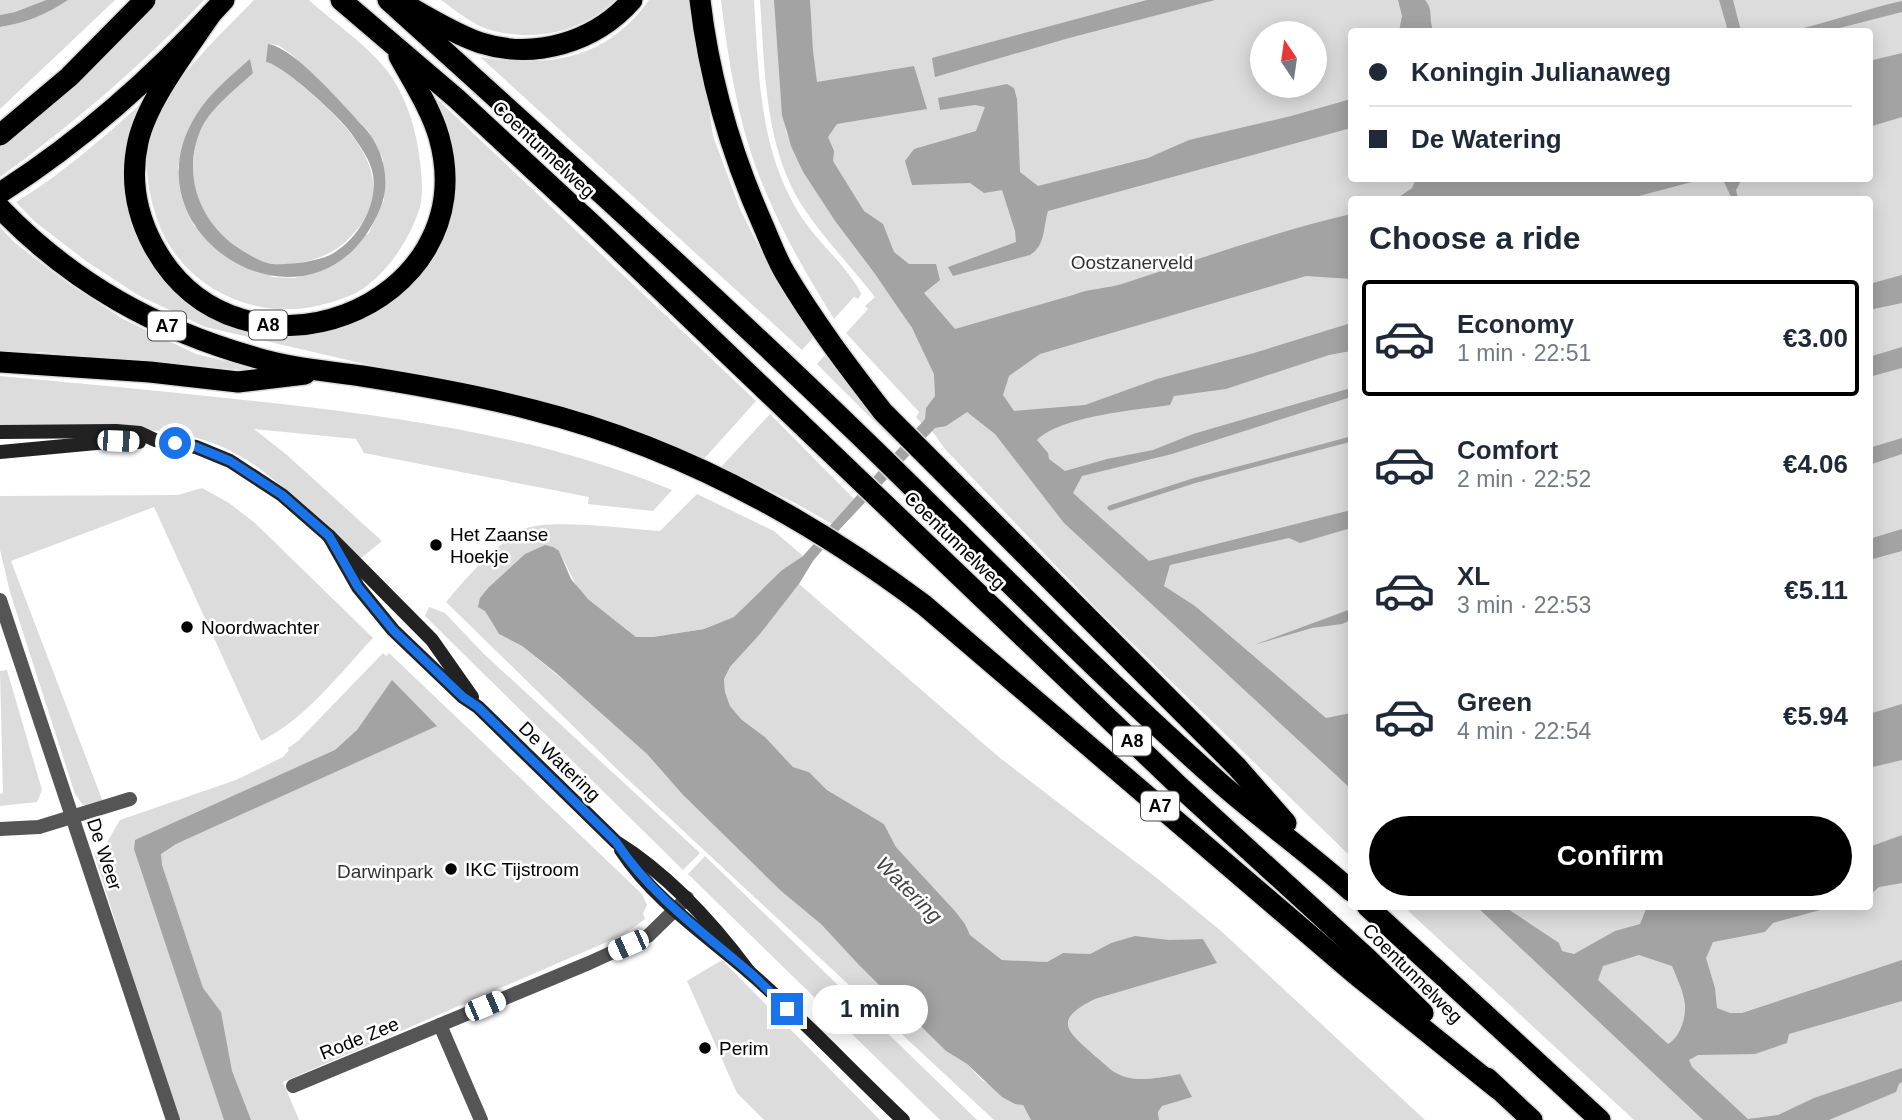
<!DOCTYPE html>
<html lang="en">
<head>
<meta charset="utf-8">
<style>
	:root { --surface:#fff; --page:#f2f2f3; --text:#1f2937; --muted:#747a83; --line:#e0e1e3; --accent:#000 }
	body { margin:0; font-family:Helvetica,sans-serif; background:var(--page); color:var(--text); height:100vh; display:flex; flex-direction:column; font-size:26px; white-space:nowrap }
	* { box-sizing:border-box; margin:0 }
	p { font-size:23px; color:var(--muted) }
	.icon { flex:none; width:38px; height:38px; fill:none; stroke:currentColor; stroke-width:2; stroke-linecap:round; stroke-linejoin:round }
	.map { position:relative; flex:1; overflow:hidden }
	.side { position:absolute; left:1348px; top:196px; width:525px; height:714px; display:flex; flex-direction:column; background:var(--surface); border-radius:7px; box-shadow:0 4px 18px #0003 }
	.side>* { flex:none }
	.guide { position:absolute; left:1348px; top:28px; width:525px; height:154px; border-radius:7px; box-shadow:0 4px 18px #0003; display:grid; align-content:center; height:154px; padding:0 21px; background:var(--surface) }
	.needle { width:46px; rotate:347deg }
	.fabs { position:absolute; left:1250px; top:21px; display:grid; gap:14px }
	.fabs a { display:grid; place-items:center; width:77px; height:77px; border-radius:50%; background:var(--surface); box-shadow:0 4px 18px #0003; font-size:35px }
	.end { position:absolute; width:32px; height:32px; margin:-16px; border:9px solid #1a73e8; background:#fff; box-shadow:0 0 0 4px #fff }
	.from { border-radius:50% }
	.bubble { position:absolute; height:49px; border-radius:24px; background:var(--surface); box-shadow:0 4px 18px #0003; font-size:23px; font-weight:600; line-height:49px; text-align:center }
	.car { position:absolute; width:21px; height:42px; margin:-21px -10px; border-radius:9px; box-shadow:0 0 5px 2px #0007; background:linear-gradient(#fff 24%,#345 0 40%,#fff 0 76%,#345 0 86%,#fff 0) }
	.guide b { display:flex; align-items:center; gap:24px; height:66px; font-size:26px }
	.guide b+b { border-top:2px solid var(--line) }
	.guide i { width:18px; height:18px; background:var(--text) }
	ul { padding:0; list-style:none }
	li { display:flex; align-items:center; gap:21px; height:116px; margin:0 14px 10px; padding:0 7px; border:4px solid transparent; border-radius:7px }
	li div { flex:1 }
	li b { display:block; font-size:26px }
	li em { font-style:normal; font-weight:600 }
	li.active { border-color:var(--accent) }
	li>.icon { width:63px; height:63px; stroke-width:1.5 }
	h2 { padding:0 21px; font-size:32px; line-height:84px }
	.action { display:flex; gap:14px; margin-top:auto; padding:14px 21px }
	.action a { flex:1; height:80px; border-radius:42px; background:var(--accent); color:#fff; font-size:28px; font-weight:600; line-height:80px; text-align:center }
	.map>svg:first-child { display:block }
	.green { fill:#dcdcdc; fill-rule:evenodd }
	.water { fill:#a3a3a3; fill-rule:evenodd }
	.lines { fill:none; stroke-linecap:round; stroke-linejoin:round }
	.stream { stroke:#a3a3a3; stroke-width:5 }
	.motorway-casing { stroke:#dbdbdb; stroke-width:24 }
	.minor { stroke:#555; stroke-width:14 }
	.tertiary { stroke:#555; stroke-width:14 }
	.secondary { stroke:#222; stroke-width:14 }
	.motorway { stroke:#000; stroke-width:21 }
	.route { stroke:#1a73e8; stroke-width:9 }
	.poi-dot { fill:#000; stroke:#fff; stroke-width:2.5 }
	.labels { text-anchor:middle; stroke-width:5; stroke-linejoin:round; paint-order:stroke }
	.shield { fill:#fff; stroke:#4c4c4c; stroke-width:2 }
	.shield-label { font-size:18px; font-weight:bold; fill:#000 }
	.street-label { font-size:19px; fill:#000; stroke:#fff }
	.park-label { font-size:19px; fill:#333; stroke:#fff }
	.poi-label { font-size:19px; fill:#000; stroke:#fff; text-anchor:start }
	.water-label { font-size:21px; font-style:italic; fill:#444; stroke:#fff }
</style>
</head>
<body>
<div class="map">
<svg width="1902" height="1120" viewBox="0 0 1902 1120">
	<rect width="100%" height="100%" fill="#fff"/>
	<g class="green">
		<path d="M0,0H46L15,12L0,15Z"/>
		<path d="M68,0H115L0,109V27C25,23 46,15 68,0Z"/>
		<path d="M153,0H204C141,66 73,124 0,177V146L47,107Z"/>
		<path d="M254,0H309C333,22 363,42 384,67C404,91 415,124 419,154C421,171 424,190 420,207C411,236 392,266 368,285C356,295 339,300 325,304C255,324 178,286 156,216C145,183 142,144 158,113C177,75 224,31 254,0ZM268,44L278,45L292,55L368,131L383,159L384,200L369,233L315,272L295,278L272,277L194,226L178,167L181,155L198,112L224,83L250,60L253,73C236,89 212,106 202,127C180,175 200,225 243,251C252,256 262,263 272,264C303,266 334,257 354,233C358,228 364,222 367,217C397,156 319,101 280,67L271,62Z"/>
		<path d="M441,0H615C582,33 531,43 487,29C470,23 455,10 441,0Z"/>
		<path d="M649,0H693L713,136L740,209L765,259L813,338L802,350L480,57C549,68 606,60 649,0Z"/>
		<path d="M721,0H754C759,76 759,152 802,218C819,243 843,263 859,289L861,294L858,299L854,297L834,319C810,280 786,240 768,197C740,135 729,67 721,0Z"/>
		<path d="M760,0H1902V1120H1714L1487,907L1869,906V200H1351V785L1130,584L1351,789V857L1095,607L945,449L932,431L929,432L916,417L919,412L846,333L868,309L865,306L875,297C851,266 822,237 801,204C764,143 765,69 760,0ZM1351,32H1869V178H1351ZM1262,33H1314V86H1262ZM780,82L918,338V339L896,302L835,221L803,172L786,132Z"/>
		<path d="M436,98L756,401L703,460L464,387L205,327L138,295L86,261L34,221L16,202C62,174 103,138 143,102L130,214L140,245L158,271L183,293L235,323L353,318L437,237L445,132Z"/>
		<path d="M0,227L15,243L69,284L123,319L196,354L276,373L39,352H0Z"/>
		<path d="M826,354L898,445L817,364Z"/>
		<path d="M0,376C97,385 194,394 290,405C420,420 550,440 672,490L653,511L588,504L589,497L364,453L356,439L254,429L287,455L382,541L359,560C327,530 296,496 260,469C207,430 159,429 97,429C65,428 32,428 0,428Z"/>
		<path d="M770,414L854,499L832,524L797,504L721,467Z"/>
		<path d="M202,488L229,503L255,523L373,638C339,674 306,719 261,741L154,507L11,561L103,802L88,807L82,804L75,794L10,592L0,550V496L178,495Z"/>
		<path d="M697,494L774,531L803,556L782,570L735,617L704,629L653,637H636L588,599L578,589L559,551L525,554L489,587L485,611L499,634L522,646L602,712L647,754L683,795L781,891L821,923L946,1051L967,1064L982,1080L1023,1105L1031,1120H994L619,771L446,602C466,578 496,543 525,529C547,518 631,529 660,531Z"/>
		<path d="M799,584L1000,758L1158,879L1221,931L1425,1120H1159L1158,1112L1180,1074C1162,1077 1144,1082 1126,1077C1113,1074 1105,1065 1095,1056C1069,1032 1050,1021 1095,999L1216,963L1203,939L1111,943L1090,954L1063,953L1047,962L1002,960L970,935L965,924L955,911L896,847L884,824L827,790L809,772L793,767L765,737L742,720L730,706L725,692L724,679L730,667L760,634Z"/>
		<path d="M429,607L445,613L483,653L700,853L683,870L425,616Z"/>
		<path d="M383,653L386,656L389,653L642,894L647,905L643,913L645,919L623,935L283,1082L299,1120H177L94,853L103,849L120,820L236,780L283,757L289,750L288,748L298,741Z"/>
		<path d="M7,670L42,790L37,802L0,806V794L3,793L0,671Z"/>
		<path d="M705,856L977,1120H940L688,874Z"/>
		<path d="M1404,907H1477L1703,1120H1634Z"/>
		<path d="M722,960L880,1120H764L737,1093L687,981Z"/>
	</g>
	<g class="water">
		<path d="M46,0H68C46,15 25,23 0,27V15L15,12Z"/>
		<path d="M774,0H810L813,51L817,82L914,66L927,109L837,124L828,137L834,151L833,161L864,211L883,224L894,252L909,264H936L940,280L924,293L955,329L1073,295C1090,288 1107,289 1125,283C1200,259 1274,232 1351,214V279L1306,276L1040,354L1009,376L1003,395L1014,411L1085,405L1157,379L1254,353L1351,323V351L1329,355L1226,389L1174,396L1170,405C1136,410 1061,416 1037,440L1048,453L1049,459L1065,471L1107,459L1153,450L1193,434L1351,388V397L1172,454L1082,476L1073,493L1149,561L1351,510V528L1300,543L1289,538L1170,565L1164,586L1195,606L1326,718L1351,713V743L1348,744L1351,749V789L1064,523L995,434L967,412L946,426L935,428L840,529L813,561L799,584L760,634L730,667L724,679L725,692L730,706L742,720L765,737L793,767L809,772L827,790L884,824L896,847L955,911L965,924L970,935L1002,960L1047,962L1063,953L1090,954L1111,943L1135,936L1169,940L1203,939L1217,963L1095,999C1050,1021 1069,1032 1095,1056C1105,1064 1113,1074 1126,1077C1144,1082 1162,1077 1180,1074L1192,1097L1162,1106L1158,1112L1159,1120H1031L1023,1105L1015,1104L1002,1097L967,1064L946,1051L859,965L821,924L781,891L683,795L647,754L556,673L522,646L499,634L485,611L478,607L480,598L489,587L525,554L545,545L553,547L559,551L571,579L588,599L636,637H653L704,629L734,617L782,570L803,556L925,419L926,408L935,396L934,374L912,328L875,274L835,221L803,172L791,146L782,115Z"/>
		<path d="M1147,0H1215L1069,38L935,77L932,58Z"/>
		<path d="M1398,0H1425C1434,10 1428,21 1434,31H1399L1402,16Z"/>
		<path d="M1719,0H1733L1741,31H1728Z"/>
		<path d="M1902,1V12L1828,31H1790C1829,23 1864,9 1902,1Z"/>
		<path d="M268,44C295,48 343,105 363,126C383,147 392,181 380,209C318,356 116,237 198,112C211,92 232,75 250,59L253,73C236,89 213,106 202,127C180,174 200,225 243,251C252,256 262,263 272,264C289,265 314,262 330,255C357,241 378,206 373,175C371,160 359,145 351,133C341,118 282,64 266,62Z"/>
		<path d="M1902,53V117L1869,127V61Z"/>
		<path d="M1007,84L1014,88L1017,99L1020,172L1038,186L1148,158L1189,140L1291,116L1351,99V128L1048,211C1043,227 1046,245 1030,255L953,276L948,267L1016,242L1015,231L1002,190L984,193L970,183L912,185L905,161L914,149L976,131L985,107L975,105L940,110L938,98Z"/>
		<path d="M1416,179V178L1742,179L1736,190L1738,199H1732L1724,182L1703,179L1624,200L1396,199L1412,188Z"/>
		<path d="M1902,275V303L1869,310V284Z"/>
		<path d="M1902,347V368L1869,377V357Z"/>
		<path d="M1902,438V454L1869,465V448Z"/>
		<path d="M1902,529V551L1869,560V539Z"/>
		<path d="M1351,609V620L1342,624L1312,628L1254,645Z"/>
		<path d="M392,680L437,726L176,844L161,854L162,865L203,988L221,1012L232,1071L251,1120H224L134,849L135,840L335,750L357,730Z"/>
		<path d="M1902,704V760L1869,768V714Z"/>
		<path d="M1902,835V883L1879,887L1869,896V847Z"/>
		<path d="M1477,907H1505L1559,943L1562,951L1574,954L1615,931L1640,924L1647,907H1831L1773,923L1765,932L1713,942L1706,958L1715,988L1717,1008L1730,1013H1742L1902,960V1001L1789,1034L1787,1043L1755,1054L1698,1055L1689,1060L1692,1067L1748,1119L1778,1115L1814,1098L1902,1068V1082L1899,1084L1896,1092L1829,1120H1703ZM1639,955L1672,966C1676,976 1682,988 1684,999C1688,1013 1681,1037 1668,1044L1598,980L1603,966Z"/>
	</g>
	<g class="lines">
		<path class="stream" d="M1110,508L1193,481L1351,439"/>
		<g class="motorway-casing">
			<g id="motorway">
				<path d="M341,0L457,99L593,225L1180,787L1368,959L1423,1013"/>
				<path d="M388,0C546,143 705,286 858,434C978,550 1094,671 1219,782C1262,820 1309,853 1351,891"/>
				<path d="M700,0C709,78 731,153 763,225C770,241 776,258 785,273C814,322 848,367 883,412L1237,767L1286,823"/>
				<path d="M404,4C428,17 454,34 481,43C535,60 595,42 632,0"/>
				<path d="M211,14C187,50 147,101 138,142C130,178 136,213 153,245C238,403 487,308 439,137C431,109 413,82 399,56"/>
				<path d="M0,135L69,77L145,0"/>
				<path d="M0,193C83,140 158,73 224,0"/>
				<path d="M0,208C72,283 157,330 257,358C291,368 327,371 362,376C419,385 477,395 533,410C677,446 807,517 924,605L1354,973L1498,1089"/>
				<path d="M0,362L150,372L238,382L305,374"/>
				<path d="M1367,906L1600,1120"/>
				<path d="M1487,1078L1532,1120"/>
			</g>
		</g>
		<g class="minor">
			<path d="M0,829L39,827L130,799"/>
			<path d="M440,1025L481,1120"/>
			<path d="M293,1086L589,963L648,936L687,898"/>
		</g>
		<path class="tertiary" d="M0,600L173,1120"/>
		<g class="secondary">
			<path d="M0,432L116,431L140,433L155,440L196,447L230,461L282,495L329,536L432,640L472,697"/>
			<path d="M0,452L118,441L139,442"/>
			<path d="M329,536L358,587L393,630L463,697L478,707L616,842C669,875 712,922 749,972"/>
			<path d="M621,850C653,899 705,934 748,971C802,1018 851,1071 903,1120"/>
		</g>
		<use href="#motorway" class="motorway"/>
	</g>
	<g class="lines">
		<path class="route" d="M175,443L196,447L230,461L282,495L329,536L358,587L393,630L463,697L478,707L616,842C650,894 701,931 748,971C762,983 774,996 787,1009"/>
	</g>
	<g class="poi-dot">
		<circle cx="436" cy="545" r="7"/>
		<circle cx="187" cy="627" r="7"/>
		<circle cx="451" cy="869" r="7"/>
		<circle cx="705" cy="1048" r="7"/>
	</g>
	<g class="labels">
		<g class="shield">
			<rect x="249" y="310.5" width="38" height="29" rx="5"/>
			<rect x="148" y="311.5" width="38" height="29" rx="5"/>
			<rect x="1113" y="726.5" width="38" height="29" rx="5"/>
			<rect x="1141" y="791.5" width="38" height="29" rx="5"/>
		</g>
		<g class="shield-label">
			<text x="268" y="331">A8</text>
			<text x="167" y="332">A7</text>
			<text x="1132" y="747">A8</text>
			<text x="1160" y="812">A7</text>
		</g>
		<g class="street-label">
			<text transform="translate(544 149) rotate(43)" y="7">Coentunnelweg</text>
			<text transform="translate(955 540) rotate(44)" y="7">Coentunnelweg</text>
			<text transform="translate(560 761) rotate(44)" y="7">De Watering</text>
			<text transform="translate(105 854) rotate(72)" y="7">De Weer</text>
			<text transform="translate(1413 973) rotate(45)" y="7">Coentunnelweg</text>
			<text transform="translate(359 1038) rotate(-22)" y="7">Rode Zee</text>
		</g>
		<g class="park-label">
			<text x="1132" y="269">Oostzanerveld</text>
			<text x="385" y="878">Darwinpark</text>
		</g>
		<g class="poi-label">
			<text x="450" y="541">Het Zaanse<tspan x="450" dy="22">Hoekje</tspan></text>
			<text x="201" y="634">Noordwachter</text>
			<text x="465" y="876">IKC Tijstroom</text>
			<text x="719" y="1055">Perim</text>
		</g>
		<g class="water-label">
			<text transform="translate(909 890) rotate(45)" y="7">Watering</text>
		</g>
	</g>
</svg>
<div class="fabs">
<a><svg class="needle" viewBox="-14 -14 28 28"><path d="M0-13l5 13h-10z" fill="#e53935"/><path d="M0 13l5-13h-10z" fill="#747a83"/></svg></a>
</div>
<i class="end from" style="left:175px;top:443px"></i>
<i class="end" style="left:787px;top:1009px"></i>
<div class="bubble" style="left:812px;top:985px;width:116px">1 min</div>
<i class="car" style="left:118px;top:441px;rotate:92deg"></i>
<i class="car" style="left:628px;top:945px;rotate:246deg"></i>
<i class="car" style="left:485px;top:1006px;rotate:67deg"></i>
<div class="guide">
<b><i class="from"></i>Koningin Julianaweg</b>
<b><i></i>De Watering</b>
</div>
<section class="side">
<h2>Choose a ride</h2>
<ul>
<li class="active"><svg class="icon" aria-label="car" viewBox="0 0 24 24"><path d="M5 17H2v-5l4-1 3-4h7l3 4 3 1v5h-3M9 17h6M6 11h13"/><circle cx="7" cy="17" r="2"/><circle cx="17" cy="17" r="2"/></svg><div><b>Economy</b><p>1 min · 22:51</p></div><em>€3.00</em></li>
<li><svg class="icon" aria-label="car" viewBox="0 0 24 24"><path d="M5 17H2v-5l4-1 3-4h7l3 4 3 1v5h-3M9 17h6M6 11h13"/><circle cx="7" cy="17" r="2"/><circle cx="17" cy="17" r="2"/></svg><div><b>Comfort</b><p>2 min · 22:52</p></div><em>€4.06</em></li>
<li><svg class="icon" aria-label="car" viewBox="0 0 24 24"><path d="M5 17H2v-5l4-1 3-4h7l3 4 3 1v5h-3M9 17h6M6 11h13"/><circle cx="7" cy="17" r="2"/><circle cx="17" cy="17" r="2"/></svg><div><b>XL</b><p>3 min · 22:53</p></div><em>€5.11</em></li>
<li><svg class="icon" aria-label="car" viewBox="0 0 24 24"><path d="M5 17H2v-5l4-1 3-4h7l3 4 3 1v5h-3M9 17h6M6 11h13"/><circle cx="7" cy="17" r="2"/><circle cx="17" cy="17" r="2"/></svg><div><b>Green</b><p>4 min · 22:54</p></div><em>€5.94</em></li>
</ul>
<div class="action"><a>Confirm</a></div>
</section>
</div>
</body>
</html>
